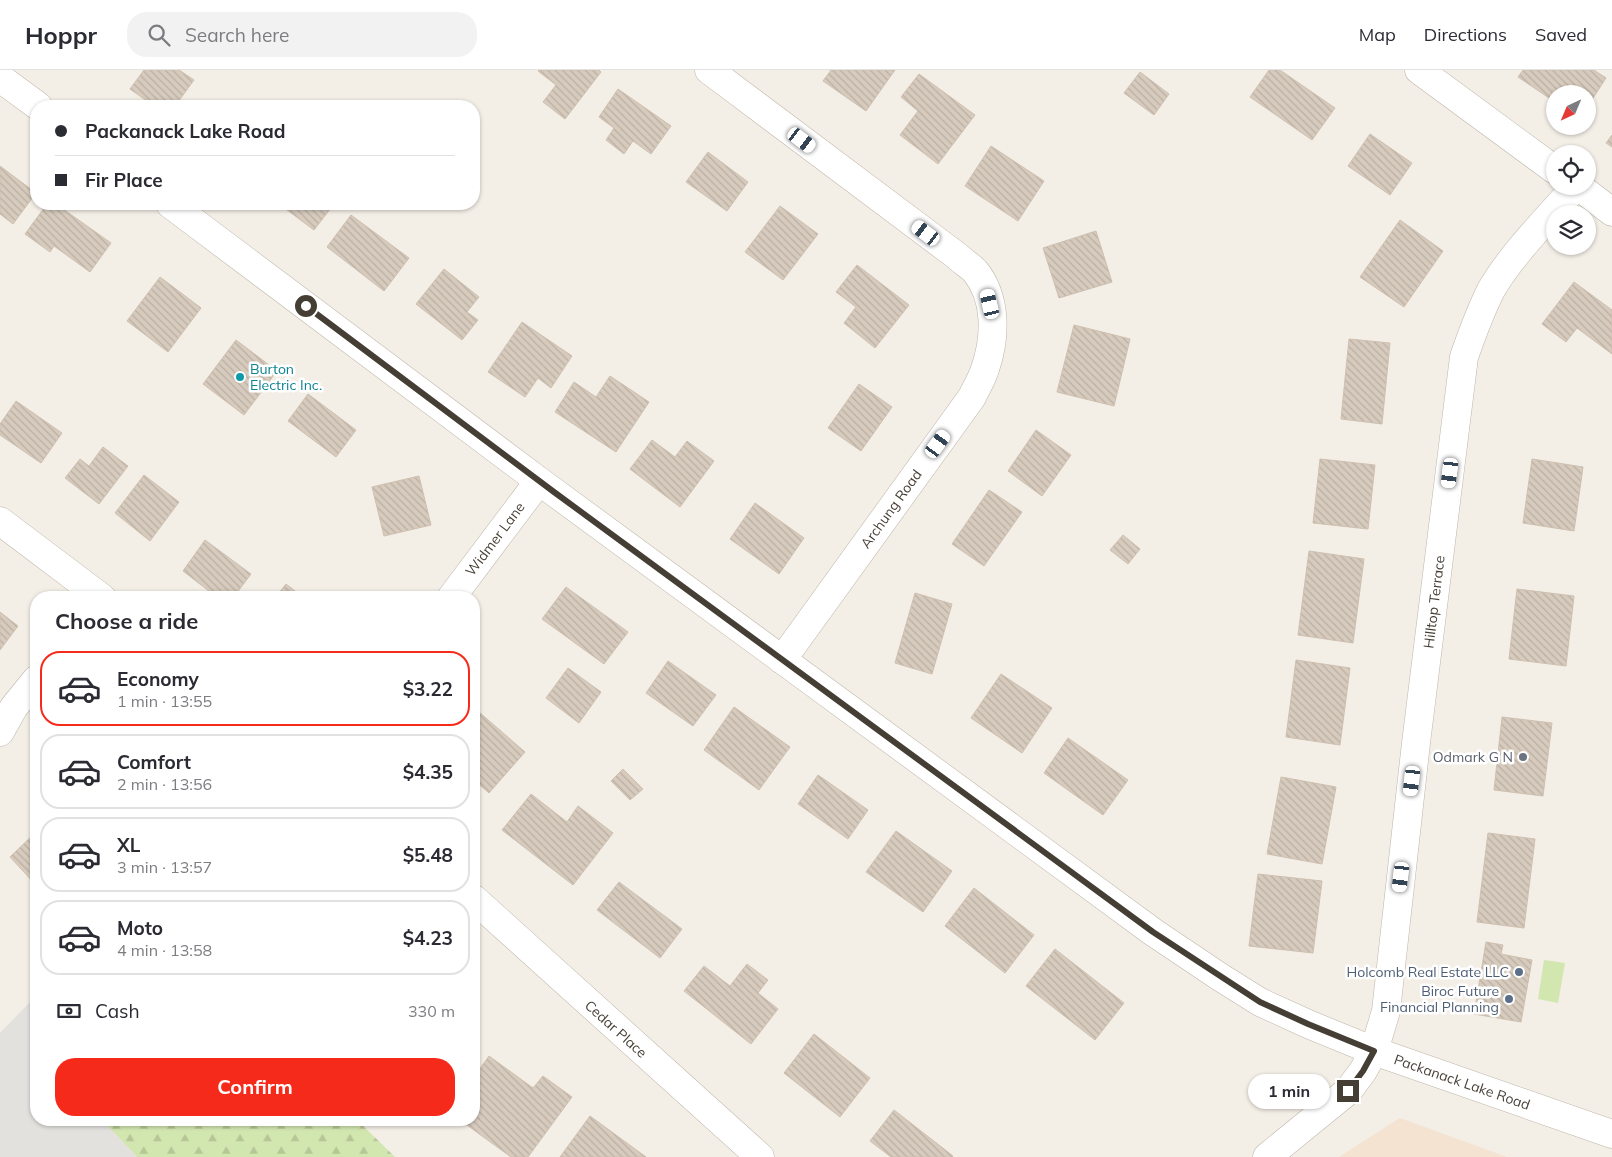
<!DOCTYPE html>
<html lang="en">
<head>
<meta charset="utf-8">
<style>
	:root { --surface:#fff; --page:#f2f2f3; --text:#2b2b33; --muted:#7c7c81; --line:#e1e1e2; --accent:#f62a1a }
	body { margin:0; font-family:Mulish,sans-serif; background:var(--page); color:var(--text); height:100vh; display:flex; flex-direction:column; font-size:19px; white-space:nowrap }
	* { box-sizing:border-box; margin:0 }
	p { font-size:16px; color:var(--muted) }
	.icon { flex:none; width:28px; height:28px; fill:none; stroke:currentColor; stroke-width:2; stroke-linecap:round; stroke-linejoin:round }
	.map { position:relative; flex:1; overflow:hidden }
	.panel { position:absolute; left:30px; top:521px; width:450px; height:535px; display:flex; flex-direction:column; background:var(--surface); border-radius:20px; box-shadow:0 1px 4px #0004 }
	.panel>* { flex:none }
	.top-card { position:absolute; left:30px; top:30px; width:450px; height:110px; border-radius:20px; box-shadow:0 1px 4px #0004; display:grid; align-content:center; height:110px; padding:0 25px; background:var(--surface) }
	.needle { width:32px; rotate:224deg }
	.controls { position:absolute; left:1546px; top:15px; display:grid; gap:10px }
	.controls a { display:grid; place-items:center; width:50px; height:50px; border-radius:50%; background:var(--surface); box-shadow:0 1px 4px #0004; font-size:25px }
	.end { position:absolute; width:22px; height:22px; margin:-11px; border:6px solid #453e35; background:#fff; box-shadow:0 0 0 2px #fff }
	.from { border-radius:50% }
	.bubble { position:absolute; height:35px; border-radius:18px; background:var(--surface); box-shadow:0 1px 4px #0004; font-size:16px; font-weight:700; line-height:35px; text-align:center }
	.car { position:absolute; width:15px; height:30px; margin:-15px -8px; border-radius:6px; box-shadow:0 0 4px 1px #0007; background:linear-gradient(#fff 24%,#345 0 40%,#fff 0 76%,#345 0 86%,#fff 0) }
	.top-card b { display:flex; align-items:center; gap:18px; height:48px; font-size:19px }
	.top-card b+b { border-top:1px solid var(--line) }
	.top-card i { width:12px; height:12px; background:var(--text) }
	ul { padding:0; list-style:none }
	li { display:flex; align-items:center; gap:15px; height:75px; margin:0 10px 8px; padding:0 15px; border:2px solid var(--line); border-radius:20px }
	li div { flex:1 }
	li b { display:block; font-size:19px }
	li em { font-style:normal; font-weight:700 }
	li.on { border-color:var(--accent) }
	li>.icon { width:45px; height:45px; stroke-width:1.5 }
	h2 { padding:0 25px; font-size:22px; line-height:60px }
	.pay { display:flex; align-items:center; gap:12px; height:55px; padding:0 25px; font-size:19px }
	.pay p { margin-inline-start:auto }
	.cta { display:flex; gap:10px; margin-top:auto; padding:10px 25px }
	.cta a { flex:1; height:58px; border-radius:20px; background:var(--accent); color:#fff; font-size:20px; font-weight:700; line-height:58px; text-align:center }
	header { display:flex; align-items:center; gap:30px; box-sizing:border-box; height:70px; padding:0 25px; background:var(--surface); border-bottom:1px solid var(--line) }
	header strong { font-size:24px }
	nav { display:flex; gap:28px; margin-inline-start:auto; font-size:18px }
	.search { width:350px; height:45px; background:var(--page); display:flex; align-items:center; gap:12px; box-sizing:border-box; padding:0 18px; border-radius:20px; color:var(--muted); font-size:19px }
	.map>svg:first-child { display:block }
	.commercial { fill:#f4e3d1 }
	.green { fill:#d2e6af }
	.forest { fill:url(#forest-firs) }
	.parking { fill:#e3e1de }
	.building { fill:url(#building-back-hatch); stroke:#cfc0af }
	.lines { fill:none; stroke-linecap:round; stroke-linejoin:round }
	.minor-casing { stroke:#beb5a9; stroke-width:29 }
	.minor { stroke:#fff; stroke-width:28 }
	.route { stroke:#453e35; stroke-width:6 }
	.culture-dot { fill:#0f9aa8; stroke:#fff; stroke-width:2 }
	.worship-dot { fill:#6b7280; stroke:#fff; stroke-width:2 }
	.service-dot { fill:#5c6f8a; stroke:#fff; stroke-width:2 }
	.labels { text-anchor:middle; stroke-width:5; stroke-linejoin:round; paint-order:stroke }
	.culture-label { font-size:14px; fill:#0d838f; stroke:#fff; text-anchor:start }
	.street-label { font-size:14px; fill:#453e35; stroke:#fff }
	.worship-label { font-size:14px; fill:#5b616d; stroke:#fff; text-anchor:end }
	.service-label { font-size:14px; fill:#4e5e75; stroke:#fff; text-anchor:end }
</style>
</head>
<body>
<header>
<strong>Hoppr</strong>
<div class="search"><svg class="icon" aria-label="search" viewBox="0 0 24 24"><circle cx="10" cy="10" r="6"/><path d="M15 15l6 6"/></svg>Search here</div>
<nav><a>Map</a><a>Directions</a><a>Saved</a></nav>
</header>
<div class="map">
<svg width="1612" height="1087" viewBox="0 0 1612 1087">
	<defs>
		<pattern id="forest-firs" width="22" height="20" patternUnits="userSpaceOnUse" patternTransform="scale(1.25)"><rect width="22" height="20" fill="#d2e6af"/><path d="M5 1l3.5 6h-7zM16 11l3.5 6h-7z" fill="#b6c697"/></pattern>
		<pattern id="building-back-hatch" width="6" height="6" patternUnits="userSpaceOnUse" patternTransform="scale(1.25)"><rect width="6" height="6" fill="#d7cbbe"/><path d="M-1 5l2 2M0 0l6 6M5-1l2 2" fill="none" stroke="#baafa4"/></pattern>
	</defs>
	<rect width="100%" height="100%" fill="#f3eee6"/>
	<path class="commercial" d="M1400,1048L1507,1087H1339Z"/>
	<path class="green" d="M1544,890L1565,893L1558,933L1538,929Z"/>
	<path class="forest" d="M102,1050H357L395,1087H137Z"/>
	<path class="parking" d="M36,926V1050H102L137,1087H0V963Z"/>
	<g class="building">
		<path d="M144,0H179L194,10L175,36H154L130,19Z"/>
		<path d="M539,0H599L601,2L565,49L543,32L556,15L538,1Z"/>
		<path d="M831,0H895L866,41L823,11Z"/>
		<path d="M1269,0H1280L1335,38L1312,70L1250,27Z"/>
		<path d="M1523,0H1594L1606,8L1588,36V24H1555V32L1518,7Z"/>
		<path d="M1140,2L1169,24L1154,45L1124,23Z"/>
		<path d="M919,4L975,45L938,94L900,65L918,41L901,27Z"/>
		<path d="M618,19L671,56L651,84L633,71L624,84L606,70L614,58L599,47Z"/>
		<path d="M1370,64L1412,93L1390,125L1348,96Z"/>
		<path d="M1612,65V77L1606,73Z"/>
		<path d="M991,76L1044,111L1018,151L965,116Z"/>
		<path d="M708,82L748,112L727,141L686,112Z"/>
		<path d="M0,96L36,123L13,154L0,144Z"/>
		<path d="M47,134H56L111,173L90,202L54,176L50,182L25,164Z"/>
		<path d="M279,134H334L314,160Z"/>
		<path d="M780,136L818,164L783,210L745,182Z"/>
		<path d="M351,145L409,188L384,221L327,177Z"/>
		<path d="M1400,150L1443,181L1404,237L1360,207Z"/>
		<path d="M1096,161L1112,212L1059,228L1043,178Z"/>
		<path d="M857,195L909,235L875,278L844,253L856,237L836,222Z"/>
		<path d="M444,199L479,227L467,242L478,250L462,270L416,234Z"/>
		<path d="M160,207L201,238L168,282L127,251Z"/>
		<path d="M1574,212L1612,240V284L1577,258L1566,272L1542,254Z"/>
		<path d="M522,252L572,286L551,318L538,308L525,327L488,302Z"/>
		<path d="M1074,255L1130,269L1114,336L1057,322Z"/>
		<path d="M1349,269L1390,273L1382,354L1341,349Z"/>
		<path d="M236,270L277,301L244,345L203,314Z"/>
		<path d="M610,306L649,332L616,382L555,342L574,312L596,327Z"/>
		<path d="M859,314L892,337L861,381L828,358Z"/>
		<path d="M308,324L356,360L336,387L288,351Z"/>
		<path d="M16,331L62,363L41,393L0,365V354Z"/>
		<path d="M1036,360L1071,385L1042,426L1008,401Z"/>
		<path d="M652,370L675,387L687,371L714,391L680,437L630,399Z"/>
		<path d="M103,377L128,396L99,434L65,408L80,389L89,396Z"/>
		<path d="M1320,389L1375,395L1368,459L1313,453Z"/>
		<path d="M1532,389L1583,397L1574,461L1523,453Z"/>
		<path d="M144,405L179,432L150,471L115,443Z"/>
		<path d="M419,406L431,455L384,466L372,417Z"/>
		<path d="M989,420L1022,442L984,496L952,474Z"/>
		<path d="M755,433L804,468L779,504L730,469Z"/>
		<path d="M1123,465L1140,479L1128,494L1110,480Z"/>
		<path d="M205,470L251,504L233,528H218L183,501Z"/>
		<path d="M1309,481L1364,489L1353,573L1298,565Z"/>
		<path d="M286,514L304,528H275Z"/>
		<path d="M566,517L628,562L604,594L542,549Z"/>
		<path d="M1517,519L1574,526L1566,596L1509,589Z"/>
		<path d="M915,523L952,534L932,604L895,593Z"/>
		<path d="M0,542L18,556L0,580Z"/>
		<path d="M1296,590L1350,598L1340,675L1286,667Z"/>
		<path d="M668,591L716,625L693,656L646,623Z"/>
		<path d="M568,598L601,622L579,653L546,628Z"/>
		<path d="M1001,604L1052,638L1022,683L971,648Z"/>
		<path d="M734,637L790,677L759,720L704,680Z"/>
		<path d="M479,642L525,682L489,723L474,710V648Z"/>
		<path d="M1502,647L1552,653L1543,726L1494,720Z"/>
		<path d="M1068,668L1128,710L1103,745L1044,703Z"/>
		<path d="M623,699L643,719L630,730L611,711Z"/>
		<path d="M818,705L868,740L848,769L798,734Z"/>
		<path d="M1281,707L1336,717L1322,794L1267,784Z"/>
		<path d="M531,724L567,752L578,736L613,763L573,815L502,760Z"/>
		<path d="M896,761L952,801L923,842L866,802Z"/>
		<path d="M36,762V815L10,787Z"/>
		<path d="M1488,763L1535,769L1524,858L1477,852Z"/>
		<path d="M1258,804L1322,811L1313,883L1249,876Z"/>
		<path d="M619,812L682,859L660,888L597,840Z"/>
		<path d="M974,818L1034,865L1005,903L945,856Z"/>
		<path d="M1486,872L1503,875L1501,884L1532,890L1521,952L1474,944Z"/>
		<path d="M1055,879L1124,933L1095,970L1026,916Z"/>
		<path d="M747,894L768,910L758,923L778,939L751,974L684,921L704,896L730,916Z"/>
		<path d="M814,964L870,1008L840,1047L784,1003Z"/>
		<path d="M489,986L533,1018L543,1006L572,1027L528,1087H511L460,1050H474V1007Z"/>
		<path d="M894,1040L953,1086L952,1087H891L870,1071Z"/>
		<path d="M590,1046L646,1087H560Z"/>
	</g>
	<g class="lines">
		<g class="minor-casing">
			<g id="minor">
				<path d="M709,0L957,186C962,191 970,196 975,201C997,228 996,267 985,299C982,309 976,318 972,327L782,590"/>
				<path d="M1419,0L1555,100"/>
				<path d="M0,8L38,36"/>
				<path d="M1578,116L1612,142"/>
				<path d="M170,134L539,411L1153,862L1220,907L1260,932L1308,954L1374,981L1612,1064"/>
				<path d="M0,451L102,528"/>
				<path d="M451,528L539,411"/>
				<path d="M0,662L14,637L36,610"/>
				<path d="M474,829L760,1087"/>
				<path d="M1267,1087L1348,1021L1363,1001L1374,981L1386,941L1416,673L1464,287C1472,264 1480,242 1491,220C1511,185 1549,147 1576,116"/>
			</g>
		</g>
		<use href="#minor" class="minor"/>
	</g>
	<g class="lines">
		<path class="route" d="M306,236L554,422L1153,862L1260,932L1308,954L1374,981L1363,1001L1348,1021"/>
	</g>
	<circle class="culture-dot" cx="240" cy="307" r="5"/>
	<circle class="worship-dot" cx="1523" cy="687" r="5"/>
	<g class="service-dot">
		<circle cx="1519" cy="902" r="5"/>
		<circle cx="1509" cy="929" r="5"/>
	</g>
	<g class="labels">
		<g class="culture-label">
			<text x="250" y="304">Burton<tspan x="250" dy="16">Electric Inc.</tspan></text>
		</g>
		<g class="street-label">
			<text transform="translate(891 439) rotate(-54)" y="5">Archung Road</text>
			<text transform="translate(495 469) rotate(-53)" y="5">Widmer Lane</text>
			<text transform="translate(1434 532) rotate(-83)" y="5">Hilltop Terrace</text>
			<text transform="translate(616 959) rotate(42)" y="5">Cedar Place</text>
			<text transform="translate(1462 1012) rotate(19)" y="5">Packanack Lake Road</text>
		</g>
		<g class="worship-label">
			<text x="1513" y="692">Odmark G N</text>
		</g>
		<g class="service-label">
			<text x="1509" y="907">Holcomb Real Estate LLC</text>
			<text x="1499" y="926">Biroc Future<tspan x="1499" dy="16">Financial Planning</tspan></text>
		</g>
	</g>
</svg>
<div class="controls">
<a><svg class="needle" viewBox="-14 -14 28 28"><path d="M0-13l5 13h-10z" fill="#e53935"/><path d="M0 13l5-13h-10z" fill="#7c7c81"/></svg></a>
<a><svg class="icon" aria-label="locate" viewBox="0 0 24 24"><circle cx="12" cy="12" r="6"/><path d="M12 2v4M12 18v4M2 12h4M18 12h4"/></svg></a>
<a><svg class="icon" aria-label="layers" viewBox="0 0 24 24"><path d="M12 4l9 5-9 5-9-5zM3 14l9 5 9-5"/></svg></a>
</div>
<i class="end from" style="left:306px;top:236px"></i>
<i class="end" style="left:1348px;top:1021px"></i>
<div class="bubble" style="left:1248px;top:1004px;width:82px">1 min</div>
<i class="car" style="left:802px;top:70px;rotate:127deg"></i>
<i class="car" style="left:926px;top:163px;rotate:307deg"></i>
<i class="car" style="left:990px;top:234px;rotate:347deg"></i>
<i class="car" style="left:938px;top:374px;rotate:36deg"></i>
<i class="car" style="left:1450px;top:403px;rotate:187deg"></i>
<i class="car" style="left:1412px;top:711px;rotate:187deg"></i>
<i class="car" style="left:1401px;top:807px;rotate:187deg"></i>
<div class="top-card">
<b><i class="from"></i>Packanack Lake Road</b>
<b><i></i>Fir Place</b>
</div>
<section class="panel">
<h2>Choose a ride</h2>
<ul>
<li class="on"><svg class="icon" aria-label="car" viewBox="0 0 24 24"><path d="M5 17H2v-5l4-1 3-4h7l3 4 3 1v5h-3M9 17h6M6 11h13"/><circle cx="7" cy="17" r="2"/><circle cx="17" cy="17" r="2"/></svg><div><b>Economy</b><p>1 min · 13:55</p></div><em>$3.22</em></li>
<li><svg class="icon" aria-label="car" viewBox="0 0 24 24"><path d="M5 17H2v-5l4-1 3-4h7l3 4 3 1v5h-3M9 17h6M6 11h13"/><circle cx="7" cy="17" r="2"/><circle cx="17" cy="17" r="2"/></svg><div><b>Comfort</b><p>2 min · 13:56</p></div><em>$4.35</em></li>
<li><svg class="icon" aria-label="car" viewBox="0 0 24 24"><path d="M5 17H2v-5l4-1 3-4h7l3 4 3 1v5h-3M9 17h6M6 11h13"/><circle cx="7" cy="17" r="2"/><circle cx="17" cy="17" r="2"/></svg><div><b>XL</b><p>3 min · 13:57</p></div><em>$5.48</em></li>
<li><svg class="icon" aria-label="car" viewBox="0 0 24 24"><path d="M5 17H2v-5l4-1 3-4h7l3 4 3 1v5h-3M9 17h6M6 11h13"/><circle cx="7" cy="17" r="2"/><circle cx="17" cy="17" r="2"/></svg><div><b>Moto</b><p>4 min · 13:58</p></div><em>$4.23</em></li>
</ul>
<div class="pay"><svg class="icon" aria-label="cash" viewBox="0 0 24 24"><path d="M3 7h18v10H3z"/><circle cx="12" cy="12" r="2"/></svg>Cash<p>330 m</p></div>
<div class="cta"><a>Confirm</a></div>
</section>
</div>
</body>
</html>
